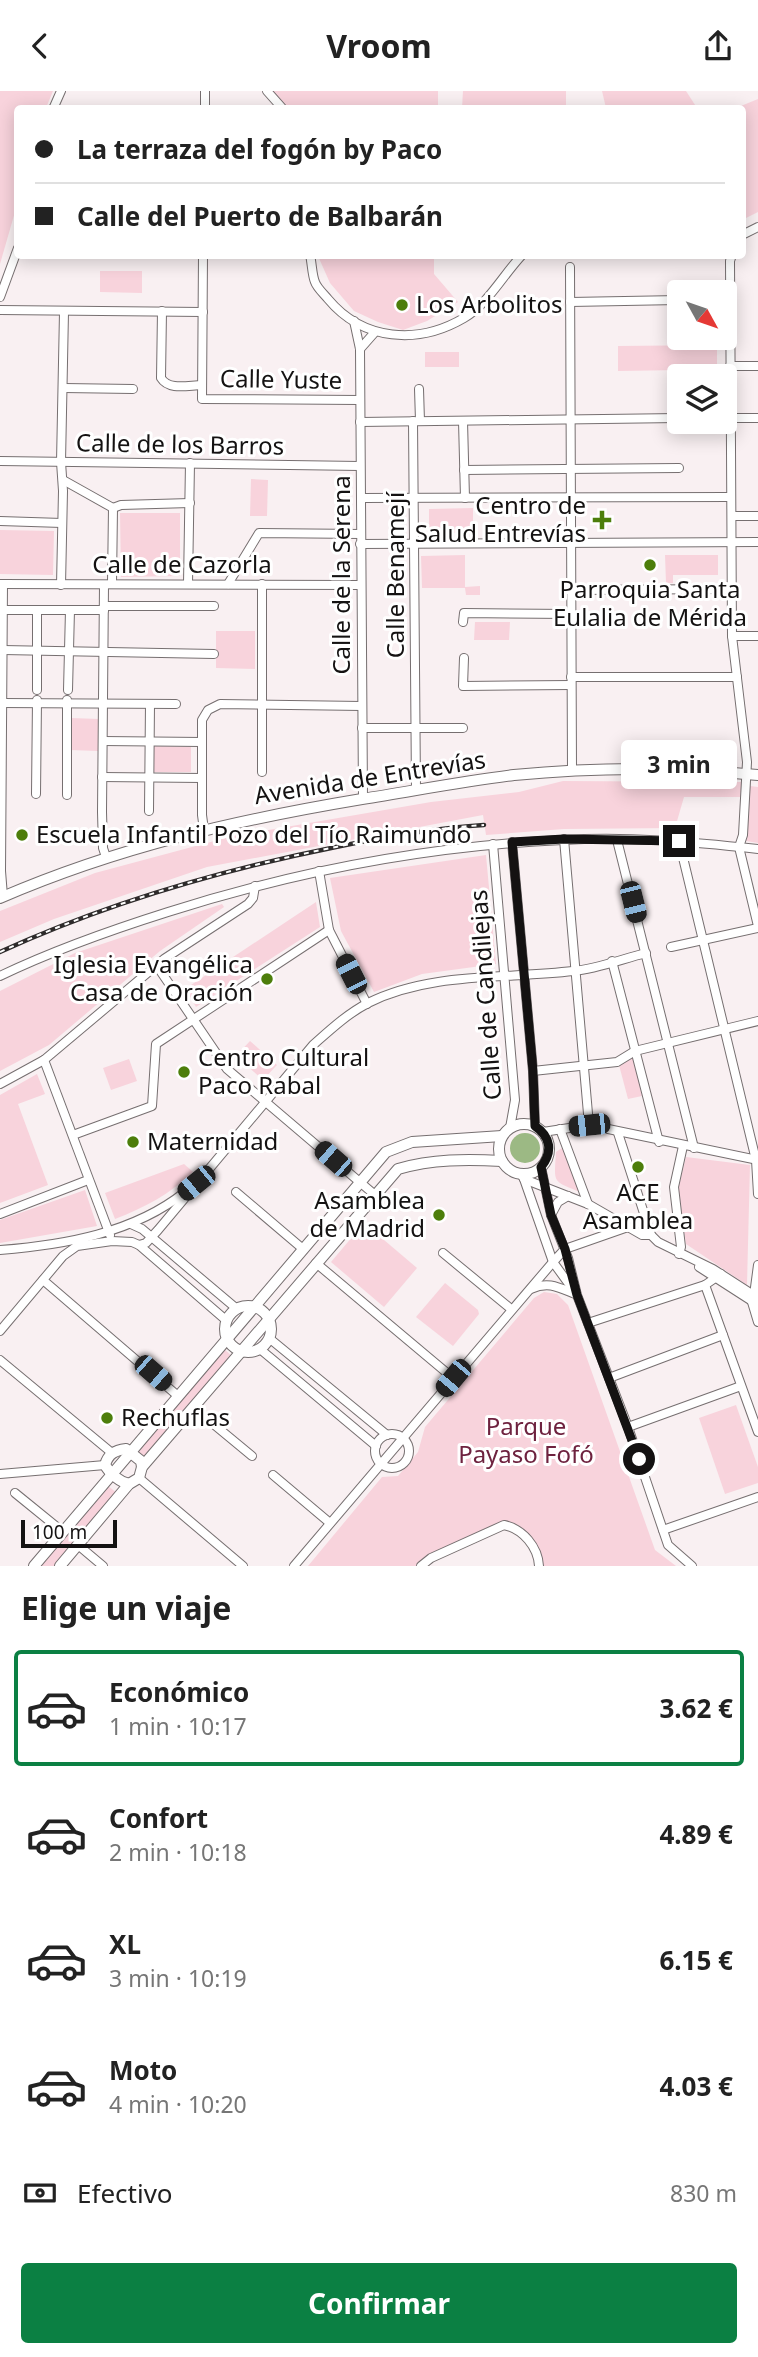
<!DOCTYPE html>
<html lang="es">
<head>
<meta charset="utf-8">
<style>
	:root { --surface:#fff; --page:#f2f2f2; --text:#222; --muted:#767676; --line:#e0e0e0; --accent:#0b8043 }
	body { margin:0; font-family:"Noto Sans",sans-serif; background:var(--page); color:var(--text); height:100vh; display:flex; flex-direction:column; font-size:26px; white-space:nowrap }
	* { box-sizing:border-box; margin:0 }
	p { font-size:23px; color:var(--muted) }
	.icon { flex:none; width:38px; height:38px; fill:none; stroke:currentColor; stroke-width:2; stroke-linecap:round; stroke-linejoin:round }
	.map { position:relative; height:1475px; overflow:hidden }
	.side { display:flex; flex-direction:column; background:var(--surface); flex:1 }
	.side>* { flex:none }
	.guide { position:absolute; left:14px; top:14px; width:732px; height:154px; border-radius:7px; box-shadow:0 4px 18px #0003; display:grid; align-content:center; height:154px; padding:0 21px; background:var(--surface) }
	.needle { width:46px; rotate:130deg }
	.controls { position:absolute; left:667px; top:189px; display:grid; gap:14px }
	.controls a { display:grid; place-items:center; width:70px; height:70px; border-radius:7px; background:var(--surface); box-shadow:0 4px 18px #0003; font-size:35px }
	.scale { position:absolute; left:21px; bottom:18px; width:96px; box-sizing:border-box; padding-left:7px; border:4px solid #141212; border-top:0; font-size:19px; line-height:24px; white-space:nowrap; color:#141212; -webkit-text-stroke:5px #fff; paint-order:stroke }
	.end { position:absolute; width:32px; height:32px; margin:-16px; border:9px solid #141212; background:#fff; box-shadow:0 0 0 4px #fff }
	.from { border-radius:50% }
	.bubble { position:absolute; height:49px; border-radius:7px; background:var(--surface); box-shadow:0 4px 18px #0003; font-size:23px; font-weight:700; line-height:49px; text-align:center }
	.car { position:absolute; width:21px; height:42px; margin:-21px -10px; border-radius:9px; box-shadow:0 0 5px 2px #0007; background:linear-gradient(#222 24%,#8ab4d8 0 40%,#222 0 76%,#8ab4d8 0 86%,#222 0) }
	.guide b { display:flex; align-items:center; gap:24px; height:66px; font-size:26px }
	.guide b+b { border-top:2px solid var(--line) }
	.guide i { width:18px; height:18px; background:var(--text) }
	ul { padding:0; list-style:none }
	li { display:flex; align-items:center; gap:21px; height:116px; margin:0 14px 10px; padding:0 7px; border:4px solid transparent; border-radius:7px }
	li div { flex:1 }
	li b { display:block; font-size:26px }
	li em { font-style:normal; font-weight:700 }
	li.on { border-color:var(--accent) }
	li>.icon { width:63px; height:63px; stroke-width:1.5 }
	h2 { padding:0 21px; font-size:32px; line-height:84px }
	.pay { display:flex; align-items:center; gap:18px; height:77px; padding:0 21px; font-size:26px }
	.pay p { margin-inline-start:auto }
	.primary-button { display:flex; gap:14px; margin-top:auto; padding:14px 21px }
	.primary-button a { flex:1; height:80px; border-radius:7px; background:var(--accent); color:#fff; font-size:28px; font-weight:700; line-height:80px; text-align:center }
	header { display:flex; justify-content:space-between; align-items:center; height:91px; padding:0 21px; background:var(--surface); font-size:32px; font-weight:700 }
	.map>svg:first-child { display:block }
	.green { fill:#f8d3dc }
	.water { fill:#9cb984 }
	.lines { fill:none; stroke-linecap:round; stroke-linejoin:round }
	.minor-casing { stroke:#766f70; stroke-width:10 }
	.major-casing { stroke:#766f70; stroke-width:12 }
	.minor { stroke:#fff; stroke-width:8 }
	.major { stroke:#fff; stroke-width:10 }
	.rail-casing { stroke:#2e2b2b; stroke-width:4.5 }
	.rail { stroke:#fff; stroke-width:2; stroke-dasharray:5; stroke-linecap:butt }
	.route { stroke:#141212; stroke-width:9 }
	.poi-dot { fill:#4d7e0b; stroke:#fff; stroke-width:2.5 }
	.labels { text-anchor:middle; stroke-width:6; stroke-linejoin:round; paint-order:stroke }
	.poi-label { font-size:24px; fill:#141212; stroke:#fff; text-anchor:start }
	.street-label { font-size:24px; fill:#141212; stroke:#fff }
	.park-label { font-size:24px; fill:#6e223f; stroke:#fff }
</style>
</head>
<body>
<header><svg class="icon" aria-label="back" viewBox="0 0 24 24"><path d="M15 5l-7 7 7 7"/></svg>Vroom<svg class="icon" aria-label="share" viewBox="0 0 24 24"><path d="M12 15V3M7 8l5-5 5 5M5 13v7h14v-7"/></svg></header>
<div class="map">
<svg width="758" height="1475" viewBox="0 0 758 1475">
	<rect width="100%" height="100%" fill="#f9f0f2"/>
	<g class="green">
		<path d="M0,0H53L46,17L18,18L17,114L0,173Z"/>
		<path d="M273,0H438V17H285Z"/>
		<path d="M463,0H566V17H462Z"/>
		<path d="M602,0H686L697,17H606Z"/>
		<path d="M758,8V121L742,129V18L736,17Z"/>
		<path d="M318,165H434V183L458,211L427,230L403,239L378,231L354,220L330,192Z"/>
		<path d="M100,180H142V202L100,201Z"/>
		<path d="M717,254V285H681V279L618,280V255Z"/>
		<rect x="425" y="261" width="34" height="15"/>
		<path d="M251,388L268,389L267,425H250Z"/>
		<path d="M473,417V442H429V418Z"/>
		<path d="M180,422V485L121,486L120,422Z"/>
		<path d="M0,439L54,440L53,484L0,483Z"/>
		<path d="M465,464V496L480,495V504H466L465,497H422L421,465Z"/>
		<path d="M665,464H718V484H673V492H666Z"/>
		<path d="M475,531H510L509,549H474Z"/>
		<path d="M216,540H255V578L216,577Z"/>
		<path d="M71,627L99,628L98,660L70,659Z"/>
		<path d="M154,655L191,656V681H154Z"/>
		<path d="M563,690L742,691L740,706H684L675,737L564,738L486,744L483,724L207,776L54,828L0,851V820L95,782L233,745L431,711L519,701Z"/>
		<path d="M750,695L758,696V752L746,750Z"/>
		<path d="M486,764L496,873L422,883L374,901L341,840L330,787Z"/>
		<path d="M316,811L320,836L196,916L185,898Z"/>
		<path d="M222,813L224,816L160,860L49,954L0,980V900L75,862Z"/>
		<path d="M250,950L277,974L263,989L236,965Z"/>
		<path d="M633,965L642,1005L628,1008L619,974Z"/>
		<path d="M129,968L137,990L111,999L103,977Z"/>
		<path d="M37,983L45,1003L18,1013L48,1094L0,1112V1004Z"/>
		<path d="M562,1057L582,1102C552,1089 554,1094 556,1061Z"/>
		<path d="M686,1066L750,1074L747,1194L686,1153L678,1098Z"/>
		<path d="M184,1073L193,1081C170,1103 144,1117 115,1128L105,1102Z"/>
		<path d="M85,1099L97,1135L0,1152V1129Z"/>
		<path d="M364,1132L417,1177L384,1216L331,1171Z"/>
		<path d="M445,1192L478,1219L479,1223L453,1255L416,1226Z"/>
		<path d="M544,1201L557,1203L568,1214L655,1459L676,1475H539L535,1455L504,1434L421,1475H308L382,1386L398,1385L418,1361L425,1336L534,1207Z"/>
		<path d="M224,1258L233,1266L145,1368L136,1362Z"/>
		<path d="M736,1314L758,1376V1392L725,1403L699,1327Z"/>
		<path d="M108,1395L117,1402L56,1475H40Z"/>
	</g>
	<circle class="water" cx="525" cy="1057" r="15"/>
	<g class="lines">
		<g class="minor-casing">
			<g id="minor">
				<path d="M267,0L283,18"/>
				<path d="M53,18L61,0"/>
				<path d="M205,18V0"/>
				<path d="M742,144L758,136"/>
				<path d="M203,164L202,308L360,309"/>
				<path d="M310,164C312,172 312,184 315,191C317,197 324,203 328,208C363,250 418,254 464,227C488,213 503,184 522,164"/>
				<path d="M732,164L730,170L732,545L747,671L743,744L739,756L758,835"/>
				<path d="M570,176L572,679"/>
				<path d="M0,206L18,157"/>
				<path d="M570,211L679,209"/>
				<path d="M0,219L203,221"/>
				<path d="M162,220L161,287C169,300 189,294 202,294"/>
				<path d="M354,230L360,258L363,708"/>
				<path d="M360,258L375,241"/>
				<path d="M730,275H758"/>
				<path d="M64,297L133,298"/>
				<path d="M419,298L420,330"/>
				<path d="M724,327H758"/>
				<path d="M413,330L416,699"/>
				<path d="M463,330L465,407"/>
				<path d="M360,331L679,327"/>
				<path d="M0,370L360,375"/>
				<path d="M464,379L679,377"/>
				<path d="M63,389L113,417"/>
				<path d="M361,407L731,406"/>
				<path d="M113,417L121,414L190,412"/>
				<path d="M732,425H758"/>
				<path d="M0,430L62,432"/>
				<path d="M360,453L758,451"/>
				<path d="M112,492L113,417"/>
				<path d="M0,493L360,494"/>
				<path d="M3,493L1,780L3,805"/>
				<path d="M188,493L190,372"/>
				<path d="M228,493L259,442L361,443"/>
				<path d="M262,493V681"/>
				<path d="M61,494L63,400L61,371L64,221"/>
				<path d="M104,494L102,721L103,757L106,766"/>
				<path d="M570,499L731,498"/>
				<path d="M104,515H214"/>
				<path d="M3,519H104"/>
				<path d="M37,519V599"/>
				<path d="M463,531L464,522L570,523"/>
				<path d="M732,545H758"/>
				<path d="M3,559L214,563"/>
				<path d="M464,567L463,595L571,594"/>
				<path d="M571,586H737"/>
				<path d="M68,599L70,519"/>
				<path d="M67,609V704"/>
				<path d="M2,612L176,613"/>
				<path d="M362,637H463"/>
				<path d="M103,650L202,651"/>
				<path d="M102,686L202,687"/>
				<path d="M36,703L37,609"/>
				<path d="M149,720L150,613"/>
				<path d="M204,739L202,724V629L208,619L220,613L362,615"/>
				<path d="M564,748L589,1034"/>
				<path d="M617,749L694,1057"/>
				<path d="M679,750L756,1069L758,1103"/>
				<path d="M512,751L533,980L535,1035"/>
				<path d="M493,753L515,1009L510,1037"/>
				<path d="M319,780L329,839L367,913"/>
				<path d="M671,856L758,837"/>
				<path d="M612,870L659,1051"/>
				<path d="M157,875L227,978L375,1104"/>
				<path d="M0,885C54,859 111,839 168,821C297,780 428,755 563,749C628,745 693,751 758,758"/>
				<path d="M44,969L110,1144"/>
				<path d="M533,980L617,971L635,960L758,930"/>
				<path d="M0,993L44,969L164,868L248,813L253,807L255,795"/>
				<path d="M560,1038L588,1113"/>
				<path d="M543,1041L589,1034L758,1069"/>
				<path d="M618,1042L651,1144"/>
				<path d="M73,1044L152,1015L156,953L329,839"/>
				<path d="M541,1076L551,1124L568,1167L577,1204L628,1336L668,1454L692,1475"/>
				<path d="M521,1083L524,1088L588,1113L642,1144H651L658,1151L713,1178L758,1207"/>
				<path d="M524,1088L553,1171L574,1200"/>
				<path d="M236,1101L303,1158"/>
				<path d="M0,1123L88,1089"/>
				<path d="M551,1124L558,1111L568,1105"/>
				<path d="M131,1133L142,1138L237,1218"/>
				<path d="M139,1154L146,1152L158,1139L313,954C330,939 347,923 368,912C430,881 505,888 573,880C597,878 622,868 646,862"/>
				<path d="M0,1159C64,1154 134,1142 185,1101"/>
				<path d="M443,1162L511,1218"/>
				<path d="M679,1163L681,1156L674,1096L683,1055"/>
				<path d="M316,1172L453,1287"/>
				<path d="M699,1176L758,1214"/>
				<path d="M43,1189L178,1305"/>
				<path d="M705,1194L758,1341"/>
				<path d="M531,1198C548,1190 558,1196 575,1203"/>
				<path d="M754,1204L758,1174"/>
				<path d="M752,1211L758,1231"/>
				<path d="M588,1232L705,1194L721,1183"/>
				<path d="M0,1240L63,1165L77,1155L112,1150L132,1151L139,1154L227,1230"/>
				<path d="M269,1247L387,1344"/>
				<path d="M260,1258L376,1355"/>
				<path d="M0,1269L112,1362"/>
				<path d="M609,1287L723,1244"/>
				<path d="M194,1317L252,1365"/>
				<path d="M628,1336L741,1295"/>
				<circle cx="392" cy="1360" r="17"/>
				<path d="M0,1383L105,1374"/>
				<path d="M273,1384L330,1432"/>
				<path d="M139,1387L243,1475"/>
				<path d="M15,1402L63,1441"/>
				<path d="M663,1439L758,1406"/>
				<path d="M78,1454L103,1475"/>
				<path d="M294,1475L553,1171L565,1158L628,1136"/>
				<path d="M421,1475L431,1467L504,1434C523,1438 538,1456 539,1475"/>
			</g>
		</g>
		<g class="major-casing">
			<g id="major">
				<path d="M0,807C118,756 236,729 362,708C413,700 464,690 514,684C595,676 678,676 758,684"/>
				<circle cx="524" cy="1058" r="25"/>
				<circle cx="248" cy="1238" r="23"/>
				<path d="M129,1393C120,1391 110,1383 105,1374C108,1363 115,1359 126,1358L141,1370L142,1376"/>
				<path d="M34,1475L386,1061L412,1051L502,1045"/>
				<path d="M60,1475L129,1393L139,1387L142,1376L398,1078C432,1068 467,1068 502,1070"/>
			</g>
		</g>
		<use href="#minor" class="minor"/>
		<use href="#major" class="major"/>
		<g class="rail-casing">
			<path id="rail" d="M0,861C107,812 221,779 336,756C384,746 434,737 484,734"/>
		</g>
		<use href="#rail" class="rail"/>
	</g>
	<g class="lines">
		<path class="route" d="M639,1368L577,1204L565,1158L551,1124L541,1076C553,1061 551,1046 535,1035L533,980L512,751L564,748L679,750"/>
	</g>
	<g class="poi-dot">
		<circle cx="402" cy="214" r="7"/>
		<path d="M598.5 418.5h7v7h7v7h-7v7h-7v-7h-7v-7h7z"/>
		<circle cx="650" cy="474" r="7"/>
		<circle cx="22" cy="744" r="7"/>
		<circle cx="267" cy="888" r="7"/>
		<circle cx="184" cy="981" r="7"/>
		<circle cx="133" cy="1051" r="7"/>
		<circle cx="638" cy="1076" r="7"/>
		<circle cx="439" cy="1124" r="7"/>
		<circle cx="107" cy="1327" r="7"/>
	</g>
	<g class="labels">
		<g class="poi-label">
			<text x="416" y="222">Los Arbolitos</text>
			<text x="586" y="423" text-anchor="end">Centro de<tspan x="586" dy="28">Salud Entrevías</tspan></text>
			<text x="650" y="507" text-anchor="middle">Parroquia Santa<tspan x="650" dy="28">Eulalia de Mérida</tspan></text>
			<text x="36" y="752">Escuela Infantil Pozo del Tío Raimundo</text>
			<text x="253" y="882" text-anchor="end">Iglesia Evangélica<tspan x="253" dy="28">Casa de Oración</tspan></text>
			<text x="198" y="975">Centro Cultural<tspan x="198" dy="28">Paco Rabal</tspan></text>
			<text x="147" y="1059">Maternidad</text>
			<text x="638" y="1110" text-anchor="middle">ACE<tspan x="638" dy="28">Asamblea</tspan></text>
			<text x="425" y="1118" text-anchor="end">Asamblea<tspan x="425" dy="28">de Madrid</tspan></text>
			<text x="121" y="1335">Rechuflas</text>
		</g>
		<g class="street-label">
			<text transform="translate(281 289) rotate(1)" y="8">Calle Yuste</text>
			<text transform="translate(180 354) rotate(1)" y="8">Calle de los Barros</text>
			<text x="182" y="482">Calle de Cazorla</text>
			<text transform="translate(342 484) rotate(-90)" y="8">Calle de la Serena</text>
			<text transform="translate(396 484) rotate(-90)" y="8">Calle Benamejí</text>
			<text transform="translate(370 687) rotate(-9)" y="8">Avenida de Entrevías</text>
			<text transform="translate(486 904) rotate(-94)" y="8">Calle de Candilejas</text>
		</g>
		<g class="park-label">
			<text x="526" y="1344">Parque<tspan x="526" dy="28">Payaso Fofó</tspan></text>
		</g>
	</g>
</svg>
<div class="controls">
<a><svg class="needle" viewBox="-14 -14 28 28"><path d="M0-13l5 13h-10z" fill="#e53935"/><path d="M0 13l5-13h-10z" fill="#767676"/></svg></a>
<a><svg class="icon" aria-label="layers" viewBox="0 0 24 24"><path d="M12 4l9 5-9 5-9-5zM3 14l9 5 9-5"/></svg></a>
</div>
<div class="scale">100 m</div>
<i class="end from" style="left:639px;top:1368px"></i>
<i class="end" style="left:679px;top:750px"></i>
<div class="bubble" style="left:621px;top:649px;width:116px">3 min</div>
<i class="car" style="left:633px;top:811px;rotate:166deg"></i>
<i class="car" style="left:351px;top:883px;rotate:333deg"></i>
<i class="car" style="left:589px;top:1034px;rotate:264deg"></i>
<i class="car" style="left:333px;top:1068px;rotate:311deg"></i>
<i class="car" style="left:196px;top:1092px;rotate:231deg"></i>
<i class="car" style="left:153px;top:1282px;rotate:131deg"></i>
<i class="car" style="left:453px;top:1287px;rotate:220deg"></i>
<div class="guide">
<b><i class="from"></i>La terraza del fogón by Paco</b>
<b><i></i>Calle del Puerto de Balbarán</b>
</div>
</div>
<section class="side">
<h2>Elige un viaje</h2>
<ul>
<li class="on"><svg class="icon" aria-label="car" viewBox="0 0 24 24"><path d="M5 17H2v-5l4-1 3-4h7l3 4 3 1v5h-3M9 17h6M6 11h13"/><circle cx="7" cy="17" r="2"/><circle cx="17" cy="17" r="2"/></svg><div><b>Económico</b><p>1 min · 10:17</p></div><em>3.62 €</em></li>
<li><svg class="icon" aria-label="car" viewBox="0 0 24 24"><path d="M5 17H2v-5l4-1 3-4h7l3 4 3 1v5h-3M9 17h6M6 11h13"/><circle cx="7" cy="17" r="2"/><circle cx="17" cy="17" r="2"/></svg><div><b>Confort</b><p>2 min · 10:18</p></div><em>4.89 €</em></li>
<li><svg class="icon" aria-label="car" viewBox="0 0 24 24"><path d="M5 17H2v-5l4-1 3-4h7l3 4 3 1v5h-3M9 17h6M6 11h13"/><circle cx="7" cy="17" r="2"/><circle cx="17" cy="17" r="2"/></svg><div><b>XL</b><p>3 min · 10:19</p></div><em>6.15 €</em></li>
<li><svg class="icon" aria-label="car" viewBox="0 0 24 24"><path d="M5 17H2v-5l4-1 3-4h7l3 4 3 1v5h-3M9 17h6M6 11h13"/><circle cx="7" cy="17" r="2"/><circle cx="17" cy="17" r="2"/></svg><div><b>Moto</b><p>4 min · 10:20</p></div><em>4.03 €</em></li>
</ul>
<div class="pay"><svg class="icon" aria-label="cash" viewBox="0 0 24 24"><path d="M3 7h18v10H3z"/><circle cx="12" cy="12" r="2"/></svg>Efectivo<p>830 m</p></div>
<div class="primary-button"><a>Confirmar</a></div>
</section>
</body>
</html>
